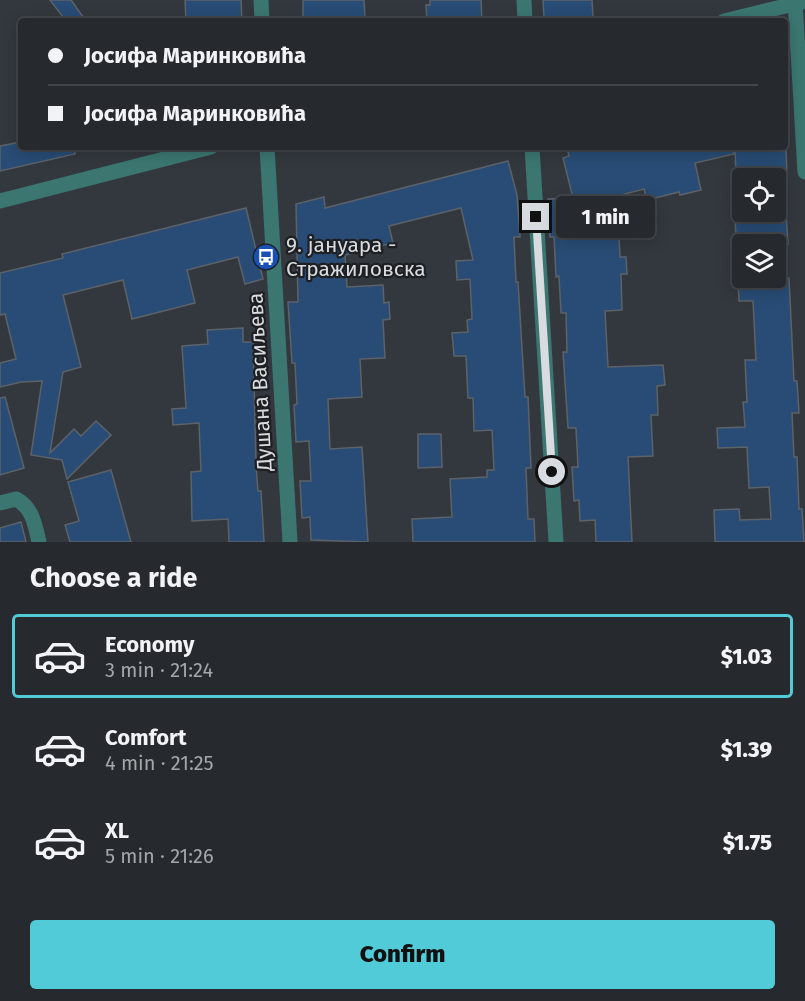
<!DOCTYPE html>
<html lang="en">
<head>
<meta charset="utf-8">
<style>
	:root { --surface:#262a2e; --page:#2e3236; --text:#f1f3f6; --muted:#a4a7aa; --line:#42464a; --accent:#52cbd8 }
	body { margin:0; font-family:"Fira Sans",sans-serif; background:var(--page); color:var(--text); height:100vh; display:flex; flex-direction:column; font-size:22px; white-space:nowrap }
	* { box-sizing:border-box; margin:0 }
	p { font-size:20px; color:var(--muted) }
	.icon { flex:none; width:33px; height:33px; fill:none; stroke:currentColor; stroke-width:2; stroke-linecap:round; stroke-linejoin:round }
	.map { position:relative; height:542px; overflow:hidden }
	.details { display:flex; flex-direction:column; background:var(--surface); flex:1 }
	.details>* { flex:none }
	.banner { position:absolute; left:18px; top:18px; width:770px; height:132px; border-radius:6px; box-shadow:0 3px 15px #0003,0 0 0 2px var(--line); display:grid; align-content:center; height:132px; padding:0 30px; background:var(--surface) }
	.tools { position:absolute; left:732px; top:168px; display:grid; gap:12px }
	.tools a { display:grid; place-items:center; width:54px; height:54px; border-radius:6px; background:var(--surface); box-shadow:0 3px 15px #0003,0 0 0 2px var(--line); font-size:30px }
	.end { position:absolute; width:27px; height:27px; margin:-14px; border:8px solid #d8dbdf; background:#111; box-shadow:0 0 0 3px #111 }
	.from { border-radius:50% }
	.bubble { position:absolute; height:42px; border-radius:6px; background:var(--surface); box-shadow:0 3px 15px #0003,0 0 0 2px var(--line); font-size:20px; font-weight:800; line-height:42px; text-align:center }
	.banner b { display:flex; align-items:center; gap:21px; height:57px; font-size:22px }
	.banner b+b { border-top:2px solid var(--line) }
	.banner i { width:15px; height:15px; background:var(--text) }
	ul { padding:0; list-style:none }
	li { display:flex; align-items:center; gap:18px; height:84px; margin:0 12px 9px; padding:0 18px; border:3px solid transparent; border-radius:6px }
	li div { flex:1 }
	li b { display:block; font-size:22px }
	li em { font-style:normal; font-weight:800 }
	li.on { border-color:var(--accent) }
	li>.icon { width:54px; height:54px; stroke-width:1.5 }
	h2 { padding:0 30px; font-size:27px; line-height:72px }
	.cta { display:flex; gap:12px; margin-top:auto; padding:12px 30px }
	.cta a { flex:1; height:69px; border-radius:6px; background:var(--accent); color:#111; font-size:24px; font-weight:800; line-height:69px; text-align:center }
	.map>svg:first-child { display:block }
	.building { fill:#284c75; stroke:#5c6268; stroke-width:1.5 }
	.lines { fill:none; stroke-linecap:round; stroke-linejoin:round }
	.minor { stroke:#3b7670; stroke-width:15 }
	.route { stroke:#d8dbdf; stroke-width:8 }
	.labels { text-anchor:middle; stroke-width:4.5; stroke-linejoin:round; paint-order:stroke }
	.poi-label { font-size:21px; fill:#d8dbdf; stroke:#1d1f22; text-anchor:start }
	.street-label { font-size:21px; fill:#d8dbdf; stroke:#1d1f22 }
</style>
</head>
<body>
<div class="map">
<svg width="805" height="542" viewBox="0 0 805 542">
	<rect width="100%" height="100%" fill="#33383e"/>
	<g class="building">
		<path d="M50,0H71L86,21H66Z"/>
		<path d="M185,0H241L242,21H186Z"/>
		<path d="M303,0H364L365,17L303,20Z"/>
		<path d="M430,0H481L482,21H427L426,5H430Z"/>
		<path d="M543,0H592L593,17L544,18Z"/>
		<path d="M21,142V147H74L75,154L0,171V146Z"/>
		<path d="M567,147H733L734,154L695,163L701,190L680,195L679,192L647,200L644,189L617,196L620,257H626L627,274H621L622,310L605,311L608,367L663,365L665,385L657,386L658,415H651L653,456L628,457L632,542H596L595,520L580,521L579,500L574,501L572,467H578L576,428H568L563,352H567L566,313H561L559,276L556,277L554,237H550L548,199L573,198L563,158L569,156Z"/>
		<path d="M735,147H786L787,178H736Z"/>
		<path d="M508,161L517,195L520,237H514L516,282H518L525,397H528L531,468H526L528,519H534L535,542H413L412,519L452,517L450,479L487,477V470H494L492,430L474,431L473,398H468L466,356H454L452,333L468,332L467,320L472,319L470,279L457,280L456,261L473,260L461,208L389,226L393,243L345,255L347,287L383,285L384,303L389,302L390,319L383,320L385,358L360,359L362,397L328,399L330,449L362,447L368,542L311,540L310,517L302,518L300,481H311L309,441L296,442L294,405L297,404L295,363H292L288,302H298L296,204L324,197L325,208Z"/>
		<path d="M246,208L263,279L245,284L238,257L187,270L195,303L132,319L123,280L63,295L81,367L63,372L50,453L74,429L81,436L96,421L111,435L67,479L62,460L31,455L42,381L21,382L0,387V363L16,359L5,314L0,315V273L63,258L62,254Z"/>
		<path d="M735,212H786L788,244H736Z"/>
		<path d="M738,278H789L794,381H797L799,413H792L794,457H797L799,509H802L804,542H715L714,510L739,509L740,520L771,519L769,487L749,488L747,447L718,448L717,428L745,427L743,402H747L745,360H756L753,301H739Z"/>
		<path d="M243,328V342H253L256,465L258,491H261L264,542H229L228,519L192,521L191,472L201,471L199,423L173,425L172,409L186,408L182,346L208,344L207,330Z"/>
		<path d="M5,397L24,468L0,475V398Z"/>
		<path d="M418,434H441L442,467L418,468Z"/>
		<path d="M111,470L131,542H70L65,525L79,521L68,482Z"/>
		<path d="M21,522L26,542H0V528Z"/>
	</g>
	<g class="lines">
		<g class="minor">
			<path d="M261,0L262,21"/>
			<path d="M524,0L525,21"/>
			<path d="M795,0L805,172"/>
			<path d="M724,21L802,2"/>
			<path d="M267,147L290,542"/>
			<path d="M532,147L556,542"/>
			<path d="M0,201L211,147"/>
			<path d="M0,503L16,499C33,508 35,525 39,542"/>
		</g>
	</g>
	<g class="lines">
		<path class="route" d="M536,217L552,472"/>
	</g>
	<defs>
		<g id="bus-disc" transform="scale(1.35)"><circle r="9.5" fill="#1a4fb4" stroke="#1d1f22"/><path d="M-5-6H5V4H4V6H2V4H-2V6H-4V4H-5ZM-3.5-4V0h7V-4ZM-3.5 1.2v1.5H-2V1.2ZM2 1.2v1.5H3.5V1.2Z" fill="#fff"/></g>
	</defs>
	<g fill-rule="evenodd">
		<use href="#bus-disc" x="266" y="257"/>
	</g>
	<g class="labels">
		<g class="poi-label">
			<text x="286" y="252">9. јануара -<tspan x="286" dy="24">Стражиловска</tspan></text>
		</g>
		<g class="street-label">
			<text transform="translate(260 382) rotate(-93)" y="7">Душана Васиљева</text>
		</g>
	</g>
</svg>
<div class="tools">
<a><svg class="icon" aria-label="locate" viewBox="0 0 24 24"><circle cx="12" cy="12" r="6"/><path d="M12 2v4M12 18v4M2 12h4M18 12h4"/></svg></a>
<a><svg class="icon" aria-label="layers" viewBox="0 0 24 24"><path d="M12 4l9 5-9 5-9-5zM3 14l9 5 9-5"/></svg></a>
</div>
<i class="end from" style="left:552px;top:472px"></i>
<i class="end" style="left:536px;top:217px"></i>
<div class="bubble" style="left:556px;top:196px;width:99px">1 min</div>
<div class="banner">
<b><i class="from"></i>Јосифа Маринковића</b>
<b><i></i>Јосифа Маринковића</b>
</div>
</div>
<section class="details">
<h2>Choose a ride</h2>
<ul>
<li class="on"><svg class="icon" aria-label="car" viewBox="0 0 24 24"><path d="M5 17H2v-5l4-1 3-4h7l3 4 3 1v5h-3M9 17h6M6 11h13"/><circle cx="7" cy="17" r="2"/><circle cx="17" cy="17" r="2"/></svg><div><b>Economy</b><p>3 min · 21:24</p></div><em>$1.03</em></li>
<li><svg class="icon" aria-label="car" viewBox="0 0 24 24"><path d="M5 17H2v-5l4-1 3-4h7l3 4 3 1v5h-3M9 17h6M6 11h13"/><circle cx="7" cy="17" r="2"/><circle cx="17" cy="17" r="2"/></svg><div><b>Comfort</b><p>4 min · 21:25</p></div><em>$1.39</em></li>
<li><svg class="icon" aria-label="car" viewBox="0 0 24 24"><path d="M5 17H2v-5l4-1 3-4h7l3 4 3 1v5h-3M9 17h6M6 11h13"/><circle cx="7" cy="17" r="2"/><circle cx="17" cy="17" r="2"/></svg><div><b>XL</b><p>5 min · 21:26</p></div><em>$1.75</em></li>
</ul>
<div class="cta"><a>Confirm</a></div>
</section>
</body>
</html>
